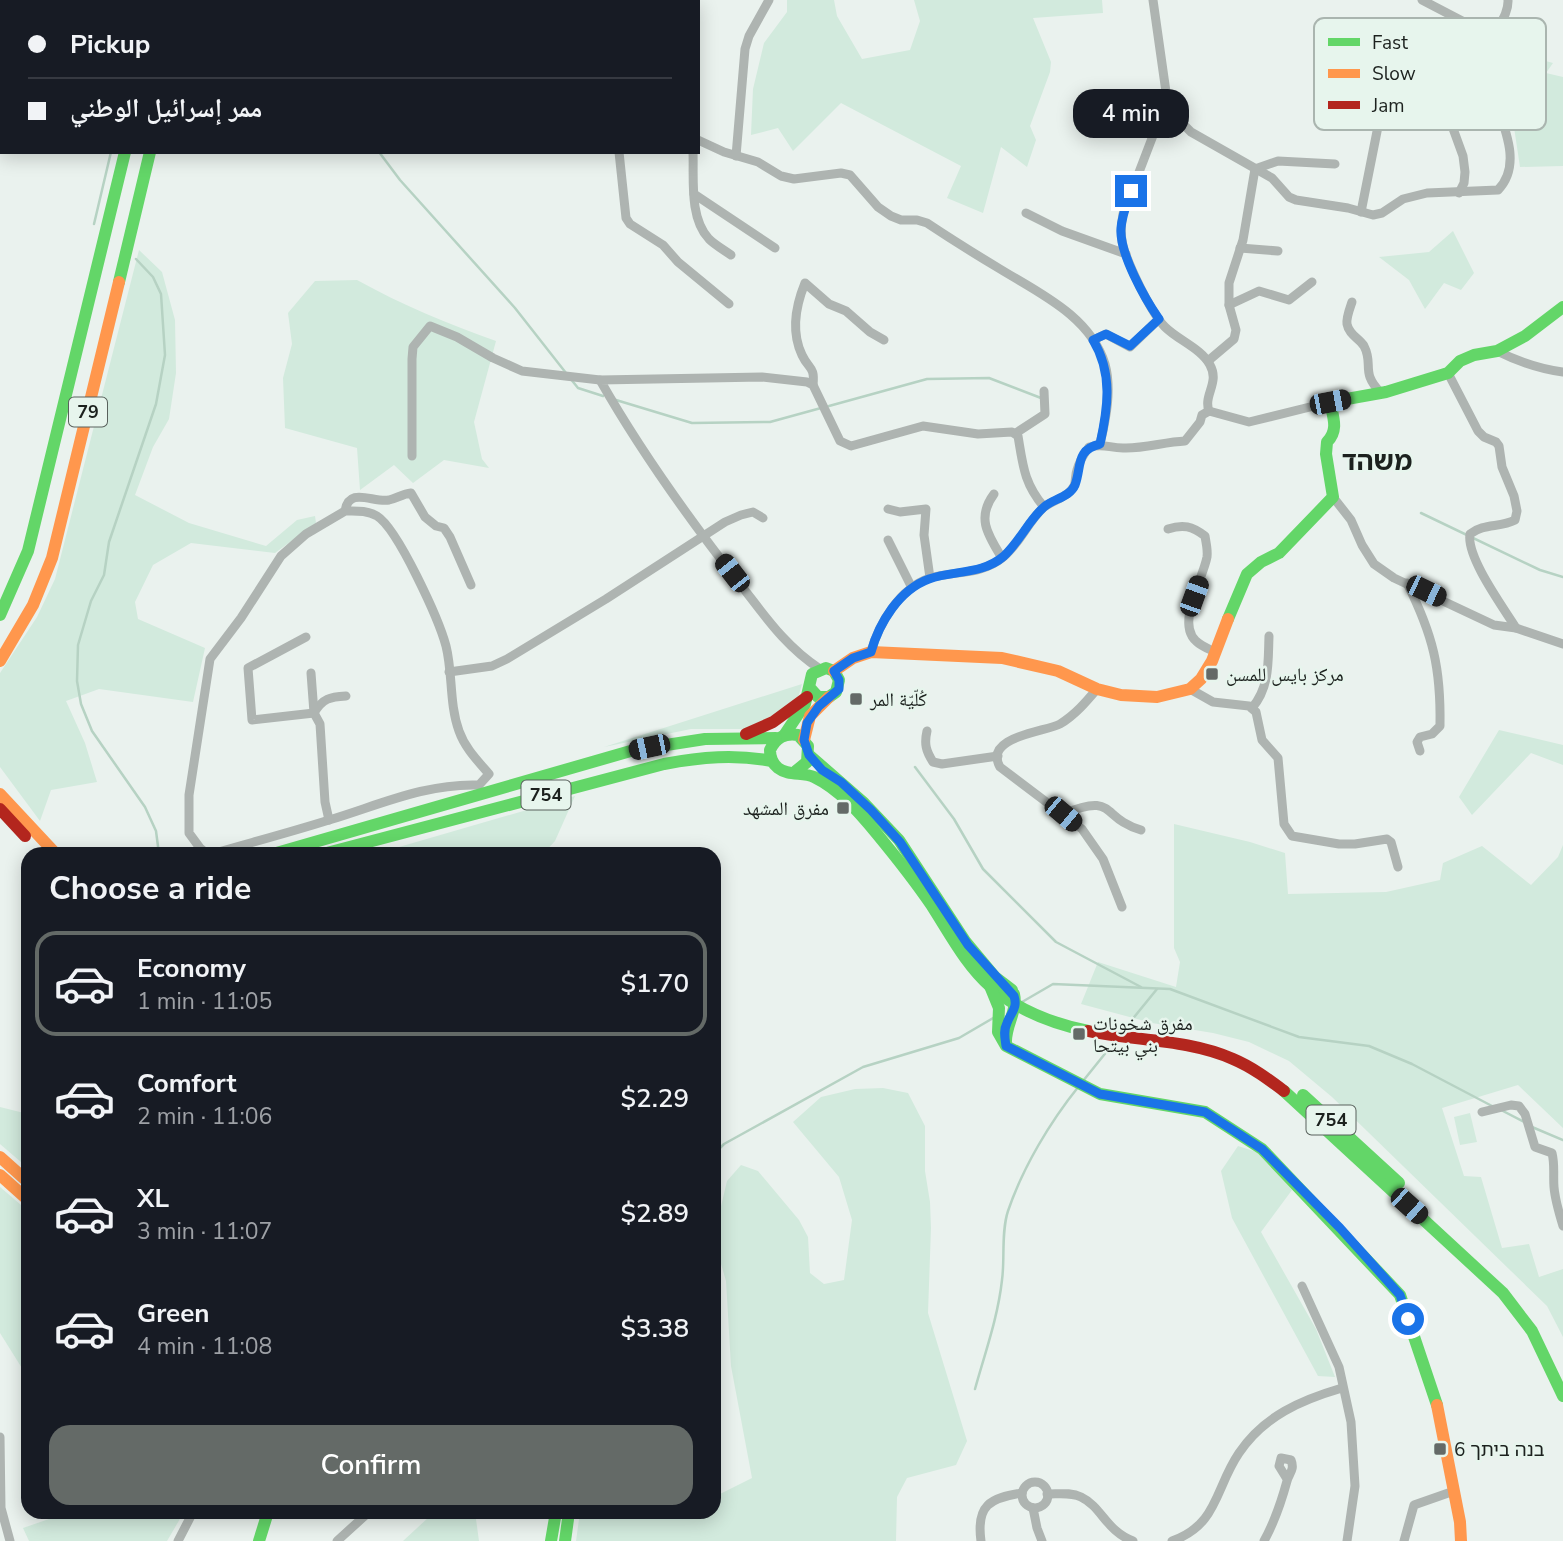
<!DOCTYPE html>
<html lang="en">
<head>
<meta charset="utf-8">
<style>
	:root { --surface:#171b24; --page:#20242c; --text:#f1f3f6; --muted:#9ea1a6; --line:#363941; --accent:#646a67 }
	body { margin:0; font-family:"Nunito Sans","Noto Naskh Arabic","Noto Sans Hebrew",sans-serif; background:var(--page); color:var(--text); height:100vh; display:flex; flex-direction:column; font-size:26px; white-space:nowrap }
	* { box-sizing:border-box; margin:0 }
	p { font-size:23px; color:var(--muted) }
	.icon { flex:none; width:38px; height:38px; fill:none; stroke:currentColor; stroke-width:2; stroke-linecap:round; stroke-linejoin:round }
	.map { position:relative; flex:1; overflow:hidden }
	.drawer { position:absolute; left:21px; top:847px; width:700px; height:672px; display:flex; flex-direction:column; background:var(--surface); border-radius:21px; box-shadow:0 4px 18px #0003 }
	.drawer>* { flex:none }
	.banner { position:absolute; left:0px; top:0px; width:700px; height:154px; box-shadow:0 4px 18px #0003; display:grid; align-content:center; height:154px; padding:0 28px; background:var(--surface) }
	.end { position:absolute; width:32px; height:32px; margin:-16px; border:9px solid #1a73e8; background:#fff; box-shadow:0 0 0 4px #fff }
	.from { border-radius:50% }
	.bubble { position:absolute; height:49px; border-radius:21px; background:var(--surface); box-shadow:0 4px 18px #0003; font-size:23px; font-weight:600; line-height:49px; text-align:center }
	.car { position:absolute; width:21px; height:42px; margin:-21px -10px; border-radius:9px; box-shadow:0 0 5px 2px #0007; background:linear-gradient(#222 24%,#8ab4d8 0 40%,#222 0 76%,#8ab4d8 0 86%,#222 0) }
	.banner b { display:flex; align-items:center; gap:24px; height:66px; font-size:26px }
	.banner b+b { border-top:2px solid var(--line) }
	.banner i { width:18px; height:18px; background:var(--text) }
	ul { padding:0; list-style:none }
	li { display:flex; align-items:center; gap:21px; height:105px; margin:0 14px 10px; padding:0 14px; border:4px solid transparent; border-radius:21px }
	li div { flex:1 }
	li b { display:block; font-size:26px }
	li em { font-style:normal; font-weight:600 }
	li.current { border-color:var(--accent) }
	li>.icon { width:63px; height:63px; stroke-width:1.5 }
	h2 { padding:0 28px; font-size:32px; line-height:84px }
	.action { display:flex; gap:14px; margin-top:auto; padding:14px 28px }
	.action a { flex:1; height:80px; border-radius:21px; background:var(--accent); color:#fff; font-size:28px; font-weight:600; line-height:80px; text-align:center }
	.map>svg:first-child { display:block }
	.green { fill:#d2eadd }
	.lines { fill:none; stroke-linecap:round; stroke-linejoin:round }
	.stream { stroke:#b6d2c3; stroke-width:2.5 }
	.street { stroke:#aeb4b1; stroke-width:9 }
	.fast { stroke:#63d668; stroke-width:12 }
	.slow { stroke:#ff974d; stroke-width:12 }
	.jam { stroke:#b3261e; stroke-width:12 }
	.route { stroke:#1a73e8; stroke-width:9 }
	.poi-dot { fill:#646a67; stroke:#e7f5ed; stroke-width:2.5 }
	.labels { text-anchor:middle; stroke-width:5; stroke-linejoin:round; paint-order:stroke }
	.shield { fill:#e7f5ed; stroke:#59615c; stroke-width:2 }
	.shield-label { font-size:18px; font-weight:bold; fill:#1c211e }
	.poi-label { font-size:19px; fill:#1c211e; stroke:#e7f5ed; text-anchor:start }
	.district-label { font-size:26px; font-weight:bold; fill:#1c211e; stroke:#e7f5ed }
	.key { fill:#e7f5ed; stroke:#aab5af; stroke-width:2 }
	.key-label { font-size:19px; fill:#1c211e }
</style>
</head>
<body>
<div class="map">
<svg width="1563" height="1541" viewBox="0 0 1563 1541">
	<rect width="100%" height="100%" fill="#eaf2ee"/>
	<g class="green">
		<path d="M787,0H834L837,16L862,59L910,50L920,21L914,0H1102L1103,13L1033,18L1051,62L1050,72L1030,126L1036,140L1027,167L1001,147L983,213L947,198L961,166L841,103L793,151L778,128L751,135L753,89L764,43L787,12Z"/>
		<path d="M1503,49L1553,63L1546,73L1563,77V166L1520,167L1512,114H1530L1532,95L1512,81Z"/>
		<path d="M1453,231L1474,273L1461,290L1444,283L1425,309L1409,280L1379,257L1429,252Z"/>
		<path d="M139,250L162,272L175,320L176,373L169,419L153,447L135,495L189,523L266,546L297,520L315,516L316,523L275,553L191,543L153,565L135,602L138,619L205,648L193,702L99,689L66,701L85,743L97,782L51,790L40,821L0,767V673L37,617L55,579Z"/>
		<path d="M357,280C402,305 448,324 496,341L474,422L482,459L489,468L444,460L413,483L394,465L360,490L357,448L285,428L283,378L292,344L288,313L315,281Z"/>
		<path d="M802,684L798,698L786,709L744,729H691L604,747Z"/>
		<path d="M1499,730L1563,745V765L1531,753L1472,815L1459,797Z"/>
		<path d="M575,796L555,841L543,854H375Z"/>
		<path d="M1174,824L1250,842L1285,853L1288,894L1386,892L1440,880L1443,863L1482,846L1531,885L1558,857L1563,845V1128L1518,1085L1442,1108L1464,1176L1481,1177L1502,1248L1529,1244L1539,1277L1563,1269V1337L1547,1306L1332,1097L1289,1061L1249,1042L1213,1033L1152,1023L1081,1004L1098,962L1176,987L1180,962L1174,948Z"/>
		<path d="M883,1088L908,1093L925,1126V1171L930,1202L931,1228L928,1313L967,1441L956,1465L907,1478L897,1497L896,1541H576L580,1512H714V1497L752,1478L731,1366L726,1281L719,1257L718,1219L727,1181L741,1165L758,1171L799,1220L808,1237L810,1273L824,1284L844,1280L852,1220L839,1177L793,1122L821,1097L855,1089Z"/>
		<path d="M0,1107L28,1114V1168L0,1144Z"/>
		<path d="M1470,1113L1477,1142L1460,1145L1454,1117Z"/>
		<path d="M1238,1146L1263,1154L1292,1190L1261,1232L1316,1329L1335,1377L1318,1376L1232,1218L1221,1171Z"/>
		<path d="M0,1187L28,1211V1383L25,1373L0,1333Z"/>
		<path d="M48,1512H184L167,1541H29L23,1528L49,1519Z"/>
		<path d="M425,1512H475L479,1541H403L429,1517Z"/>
	</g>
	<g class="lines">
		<g class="stream">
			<path d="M289,0V2"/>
			<path d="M147,2V0"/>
			<path d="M379,152L400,180L515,308L566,373"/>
			<path d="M94,224L111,152"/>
			<path d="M136,259L153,277L161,294L165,355L156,404L109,542L104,575L91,601L78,645L77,681L81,704L92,731L145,807L156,831L159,854"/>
			<path d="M570,378L578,388L603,396"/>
			<path d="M616,400L692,423L770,422L821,408"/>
			<path d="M829,406L927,379L989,378L1041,398"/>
			<path d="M1421,513L1540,570L1563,577"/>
			<path d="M915,767L954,819L983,869L1056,942L1141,987"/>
			<path d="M1022,1002L1053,984L1170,989L1299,1037L1369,1046L1412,1064L1492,1106"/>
			<path d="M1122,1032L1157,989"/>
			<path d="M1083,1081L1116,1040"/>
			<path d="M1501,1110L1526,1123"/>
			<path d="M1532,1127L1563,1140"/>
			<path d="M714,1154L724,1144L863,1067L959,1038L995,1017"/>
			<path d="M975,1389C985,1353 998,1317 1002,1280C1005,1259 1001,1232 1008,1211C1023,1167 1050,1122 1079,1086"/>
		</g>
		<g class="street">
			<path d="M1153,0L1167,99L1123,214C1121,225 1120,235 1123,246C1129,266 1151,313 1165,327C1178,340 1202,349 1210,365C1220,383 1203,395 1209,411"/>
			<path d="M1422,0L1491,36"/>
			<path d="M648,2L649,0"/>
			<path d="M1431,91L1443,101L1463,156L1465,172L1464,183L1459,193"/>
			<path d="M1167,99L1180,121L1191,132L1272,178L1289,197L1296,200L1348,208L1373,215L1382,213L1403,199L1427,193L1498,190C1530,157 1489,104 1487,66C1485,36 1509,21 1508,0"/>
			<path d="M698,140L724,152L758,162L781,176L794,179L841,173L850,175L878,207L891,216L901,220H917L927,223C951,239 975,254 1000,269C1039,293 1090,316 1105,364C1112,389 1106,419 1100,444"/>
			<path d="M619,152L626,218L630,224L663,245L678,262L729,304"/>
			<path d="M693,152C694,178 689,218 709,239C715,245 724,250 731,255"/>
			<path d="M736,156L745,49L749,36L769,0"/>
			<path d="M1255,169L1278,161L1335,164"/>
			<path d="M694,194L775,248"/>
			<path d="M1361,212L1388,76"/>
			<path d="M1026,213L1062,231L1126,254"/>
			<path d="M1240,248L1278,251"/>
			<path d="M1352,302C1350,308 1346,318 1347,324C1349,335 1359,338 1364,346C1374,365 1360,372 1381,393"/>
			<path d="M1229,305L1259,291L1289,300L1312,282"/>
			<path d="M1093,340L1106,334L1130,347L1159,319"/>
			<path d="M1497,351C1519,362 1538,369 1563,372"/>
			<path d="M1208,361L1234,339L1236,330L1229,305V283L1243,240L1255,169"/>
			<path d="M1448,373L1478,431L1484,437L1496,442L1499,446L1502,467L1514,496L1517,511L1515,520C1500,528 1484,523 1470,534C1466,557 1503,607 1516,628"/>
			<path d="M813,385C815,366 809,370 802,355C791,332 796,305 805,283L829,304L846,311L870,332L884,340"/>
			<path d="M1209,411L1249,422L1330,402"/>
			<path d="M1016,433L1045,414L1044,391"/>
			<path d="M412,456V359L413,347L430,326L457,337L493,358L522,371L600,380"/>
			<path d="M994,494C976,518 988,535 1002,558"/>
			<path d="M1333,497L1351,520L1362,545L1374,564L1394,578L1494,625L1516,628L1563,644"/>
			<path d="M888,509L900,512L926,509L924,535L930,578"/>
			<path d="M345,511C356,511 367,510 377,516C398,529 439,620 446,646C453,674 449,703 459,731C465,748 477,760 489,774L479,785C426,783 379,805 329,820C291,832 253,842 215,853H206L200,848L189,833V795L210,659L241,618L281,556L306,534L345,511C349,486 373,503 389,500C397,498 403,494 411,493L425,517L436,526L444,528L450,537L471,585"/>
			<path d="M1168,529C1183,524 1192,526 1205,536C1206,543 1208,550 1207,557C1203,579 1176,623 1196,641C1201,646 1209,649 1215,652"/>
			<path d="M888,540L912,588"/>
			<path d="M1407,583C1433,635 1441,668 1440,726L1432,734L1420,737L1417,742L1420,751"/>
			<path d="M306,637L248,668L252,720L314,713C323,698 330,697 346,696"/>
			<path d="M871,652C879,623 900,588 930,578C954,571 981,575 1002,558C1020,544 1027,523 1043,508C1052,500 1068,498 1074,486C1076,482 1075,475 1077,470C1079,462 1084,454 1089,447C1104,443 1109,448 1123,448C1143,449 1164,442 1185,441L1200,422L1202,415L1209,411"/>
			<path d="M820,669C785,646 765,616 740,584C689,519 641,452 600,380L762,377L807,382L813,385L840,441L851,446L923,426L978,434L1012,432L1018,436C1023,466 1024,483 1044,507"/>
			<path d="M449,672L492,666L507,659L606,599L725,522L741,515L753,512L763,518"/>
			<path d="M311,673L314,713L320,724L325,802L329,820"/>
			<path d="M1097,689C1086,702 1075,715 1060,724C1046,732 983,736 1000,767L1082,829L1103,859L1122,907"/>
			<path d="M1190,689L1213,702L1249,706L1256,712L1262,740L1278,758L1284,824L1292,836L1339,844H1355L1387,839L1391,842L1398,867"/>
			<path d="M1252,708C1270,687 1268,662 1269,636"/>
			<path d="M927,731C924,744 926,751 933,762L942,764L998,756"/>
			<path d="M1063,814C1117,792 1100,818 1141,830"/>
			<path d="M1482,1112L1511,1105L1519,1106L1525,1114L1535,1147L1552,1153C1555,1165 1553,1175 1554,1187C1555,1200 1559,1213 1563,1226"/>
			<path d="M1302,1286L1339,1367L1351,1422L1355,1486L1347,1541"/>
			<path d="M0,1437L1,1508L10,1541"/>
			<circle cx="1035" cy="1495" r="13"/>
			<path d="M1047,1494C1059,1494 1071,1492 1081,1497C1102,1507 1106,1531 1133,1541"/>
			<path d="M1033,1508L1037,1528L1042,1541"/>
			<path d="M178,1541L193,1512"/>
			<path d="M337,1541L369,1512"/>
			<path d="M981,1541C976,1505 990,1498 1022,1493"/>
			<path d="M1172,1541C1218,1525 1215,1488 1239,1453C1264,1416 1301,1400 1342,1388"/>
			<path d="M1264,1541C1275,1521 1281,1503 1287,1481C1289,1473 1295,1470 1291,1460L1281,1458L1279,1466L1287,1479"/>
			<path d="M1404,1541L1414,1505L1454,1491"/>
		</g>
		<g class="fast">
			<path d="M161,2L162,0"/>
			<path d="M119,282L150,152"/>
			<path d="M0,615L28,551L125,152"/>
			<path d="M1228,619L1247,574L1261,562L1279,553L1333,497L1326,454L1327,442C1339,430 1333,417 1330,402L1386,392L1448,373L1460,361L1474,355L1497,351L1525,336L1563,307"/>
			<path d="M785,734L805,704L812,674L826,668L834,671L839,680L836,692L829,697H818L810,688"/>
			<path d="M809,755L864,803L899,840L965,941L995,977L1012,990"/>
			<path d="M796,771L807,762L808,746L798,735C785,733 776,737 770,750C770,757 772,763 778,768C788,776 803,772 814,777C839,789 859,812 877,834C896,857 915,881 932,906C950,934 966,965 991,987C1018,1010 1054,1024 1088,1031"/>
			<path d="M273,854L634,750L705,739L776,738"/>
			<path d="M323,854L664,764C701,757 735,754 772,761"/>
			<path d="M990,986L999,1008L998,1032L1006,1046L1100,1094L1205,1112L1262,1149L1400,1295L1437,1405"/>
			<path d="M1006,1043C1005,1025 1018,1011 1014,994"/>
			<path d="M1284,1091L1503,1293L1532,1331L1563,1396"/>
			<path d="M1303,1095L1399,1183"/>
			<path d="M259,1541L268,1512"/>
			<path d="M551,1541L556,1512"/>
			<path d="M565,1541L569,1512"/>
		</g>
		<g class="slow">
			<path d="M187,0V2"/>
			<path d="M0,661L33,605L52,558L119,282"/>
			<path d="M834,671L853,658L871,652L1002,658L1058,671L1097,689L1121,695L1157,697L1190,689L1201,679L1212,661L1228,619"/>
			<path d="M804,740L810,716L829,697"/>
			<path d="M0,794L56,854"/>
			<path d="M0,1157L28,1182"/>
			<path d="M0,1175L28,1200"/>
			<path d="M1437,1405L1460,1522L1461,1541"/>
		</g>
		<g class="jam">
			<path d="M746,734L773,722L807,697"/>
			<path d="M0,809L25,836"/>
			<path d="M1088,1031C1135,1041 1188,1039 1233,1059C1252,1067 1268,1079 1284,1091"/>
		</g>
	</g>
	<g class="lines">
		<path class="route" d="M1131,191C1127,203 1122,215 1121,228C1119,253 1145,299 1159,319L1130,346L1106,334L1093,340C1113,373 1108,408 1100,444C1075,450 1082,467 1075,485C1070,497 1053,499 1044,507C1029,520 1020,541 1004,556C982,575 954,570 929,579C899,590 879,623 871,652L853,658L834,671L839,680V689L819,706L807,723L804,740L809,755L822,770L841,782L871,810L900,842L968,945L1014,996C1018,1008 1011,1012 1007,1023C1003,1031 1005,1038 1006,1046L1100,1094L1205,1112L1262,1149L1340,1228L1400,1295L1408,1319"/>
	</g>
	<g class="poi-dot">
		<rect x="1205" y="667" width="14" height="14" rx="3.5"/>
		<rect x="849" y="692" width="14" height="14" rx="3.5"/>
		<rect x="836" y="801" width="14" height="14" rx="3.5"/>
		<rect x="1072" y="1027" width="14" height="14" rx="3.5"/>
		<rect x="1433" y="1442" width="14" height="14" rx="3.5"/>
	</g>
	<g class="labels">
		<g class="shield">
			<rect x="69" y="397.5" width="38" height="29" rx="5"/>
			<rect x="521.5" y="780.5" width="49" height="29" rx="5"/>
			<rect x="1306.5" y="1105.5" width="49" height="29" rx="5"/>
		</g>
		<g class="shield-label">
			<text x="88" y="418">79</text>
			<text x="546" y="801">754</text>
			<text x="1331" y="1126">754</text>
		</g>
		<g class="poi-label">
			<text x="1226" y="681">مركز بايس للمسن</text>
			<text x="870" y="706">كُلّيّة المر</text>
			<text x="829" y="815" text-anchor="end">مفرق المشهد</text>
			<text x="1093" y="1030">مفرق شخونات<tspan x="1093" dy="22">بني بيتحا</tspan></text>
			<text x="1454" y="1456">בנה ביתך 6</text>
		</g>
		<g class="district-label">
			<text x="1377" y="470">משהד</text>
		</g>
	</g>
	<rect x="1314" y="18" width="232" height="112" rx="10" class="key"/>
	<rect x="1328" y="38" width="32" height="8" fill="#63d668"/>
	<rect x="1328" y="69" width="32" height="9" fill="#ff974d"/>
	<rect x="1328" y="101" width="32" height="8" fill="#b3261e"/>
	<g class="key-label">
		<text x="1372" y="49">Fast</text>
		<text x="1372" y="80">Slow</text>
		<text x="1372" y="112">Jam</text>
	</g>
</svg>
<i class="end from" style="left:1408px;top:1319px"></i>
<i class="end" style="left:1131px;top:191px"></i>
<div class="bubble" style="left:1073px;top:89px;width:116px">4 min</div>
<i class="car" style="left:1330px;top:402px;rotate:79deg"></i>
<i class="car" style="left:732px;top:573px;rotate:322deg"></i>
<i class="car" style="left:1426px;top:591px;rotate:116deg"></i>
<i class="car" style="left:1194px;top:596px;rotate:20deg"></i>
<i class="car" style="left:649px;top:747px;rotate:258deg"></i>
<i class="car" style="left:1063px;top:814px;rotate:130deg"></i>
<i class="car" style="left:1409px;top:1206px;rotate:132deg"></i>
<div class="banner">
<b><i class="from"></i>Pickup</b>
<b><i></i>ممر إسرائيل الوطني</b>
</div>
<section class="drawer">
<h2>Choose a ride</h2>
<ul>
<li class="current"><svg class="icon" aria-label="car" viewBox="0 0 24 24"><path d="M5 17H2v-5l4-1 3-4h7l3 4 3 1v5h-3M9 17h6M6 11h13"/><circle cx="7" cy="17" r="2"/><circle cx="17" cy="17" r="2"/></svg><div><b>Economy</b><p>1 min · 11:05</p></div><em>$1.70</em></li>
<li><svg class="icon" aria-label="car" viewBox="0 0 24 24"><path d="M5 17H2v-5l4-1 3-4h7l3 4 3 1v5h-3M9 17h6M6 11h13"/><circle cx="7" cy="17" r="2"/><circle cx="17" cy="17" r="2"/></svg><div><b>Comfort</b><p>2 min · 11:06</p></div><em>$2.29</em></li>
<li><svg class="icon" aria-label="car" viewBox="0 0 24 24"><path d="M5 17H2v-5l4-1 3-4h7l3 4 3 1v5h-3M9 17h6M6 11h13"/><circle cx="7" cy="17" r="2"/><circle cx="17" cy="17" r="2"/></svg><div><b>XL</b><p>3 min · 11:07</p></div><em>$2.89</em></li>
<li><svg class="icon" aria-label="car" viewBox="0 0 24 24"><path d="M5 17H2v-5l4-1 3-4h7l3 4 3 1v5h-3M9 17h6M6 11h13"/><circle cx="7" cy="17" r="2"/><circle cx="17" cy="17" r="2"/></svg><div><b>Green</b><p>4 min · 11:08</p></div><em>$3.38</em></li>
</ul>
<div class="action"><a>Confirm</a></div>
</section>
</div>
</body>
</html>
